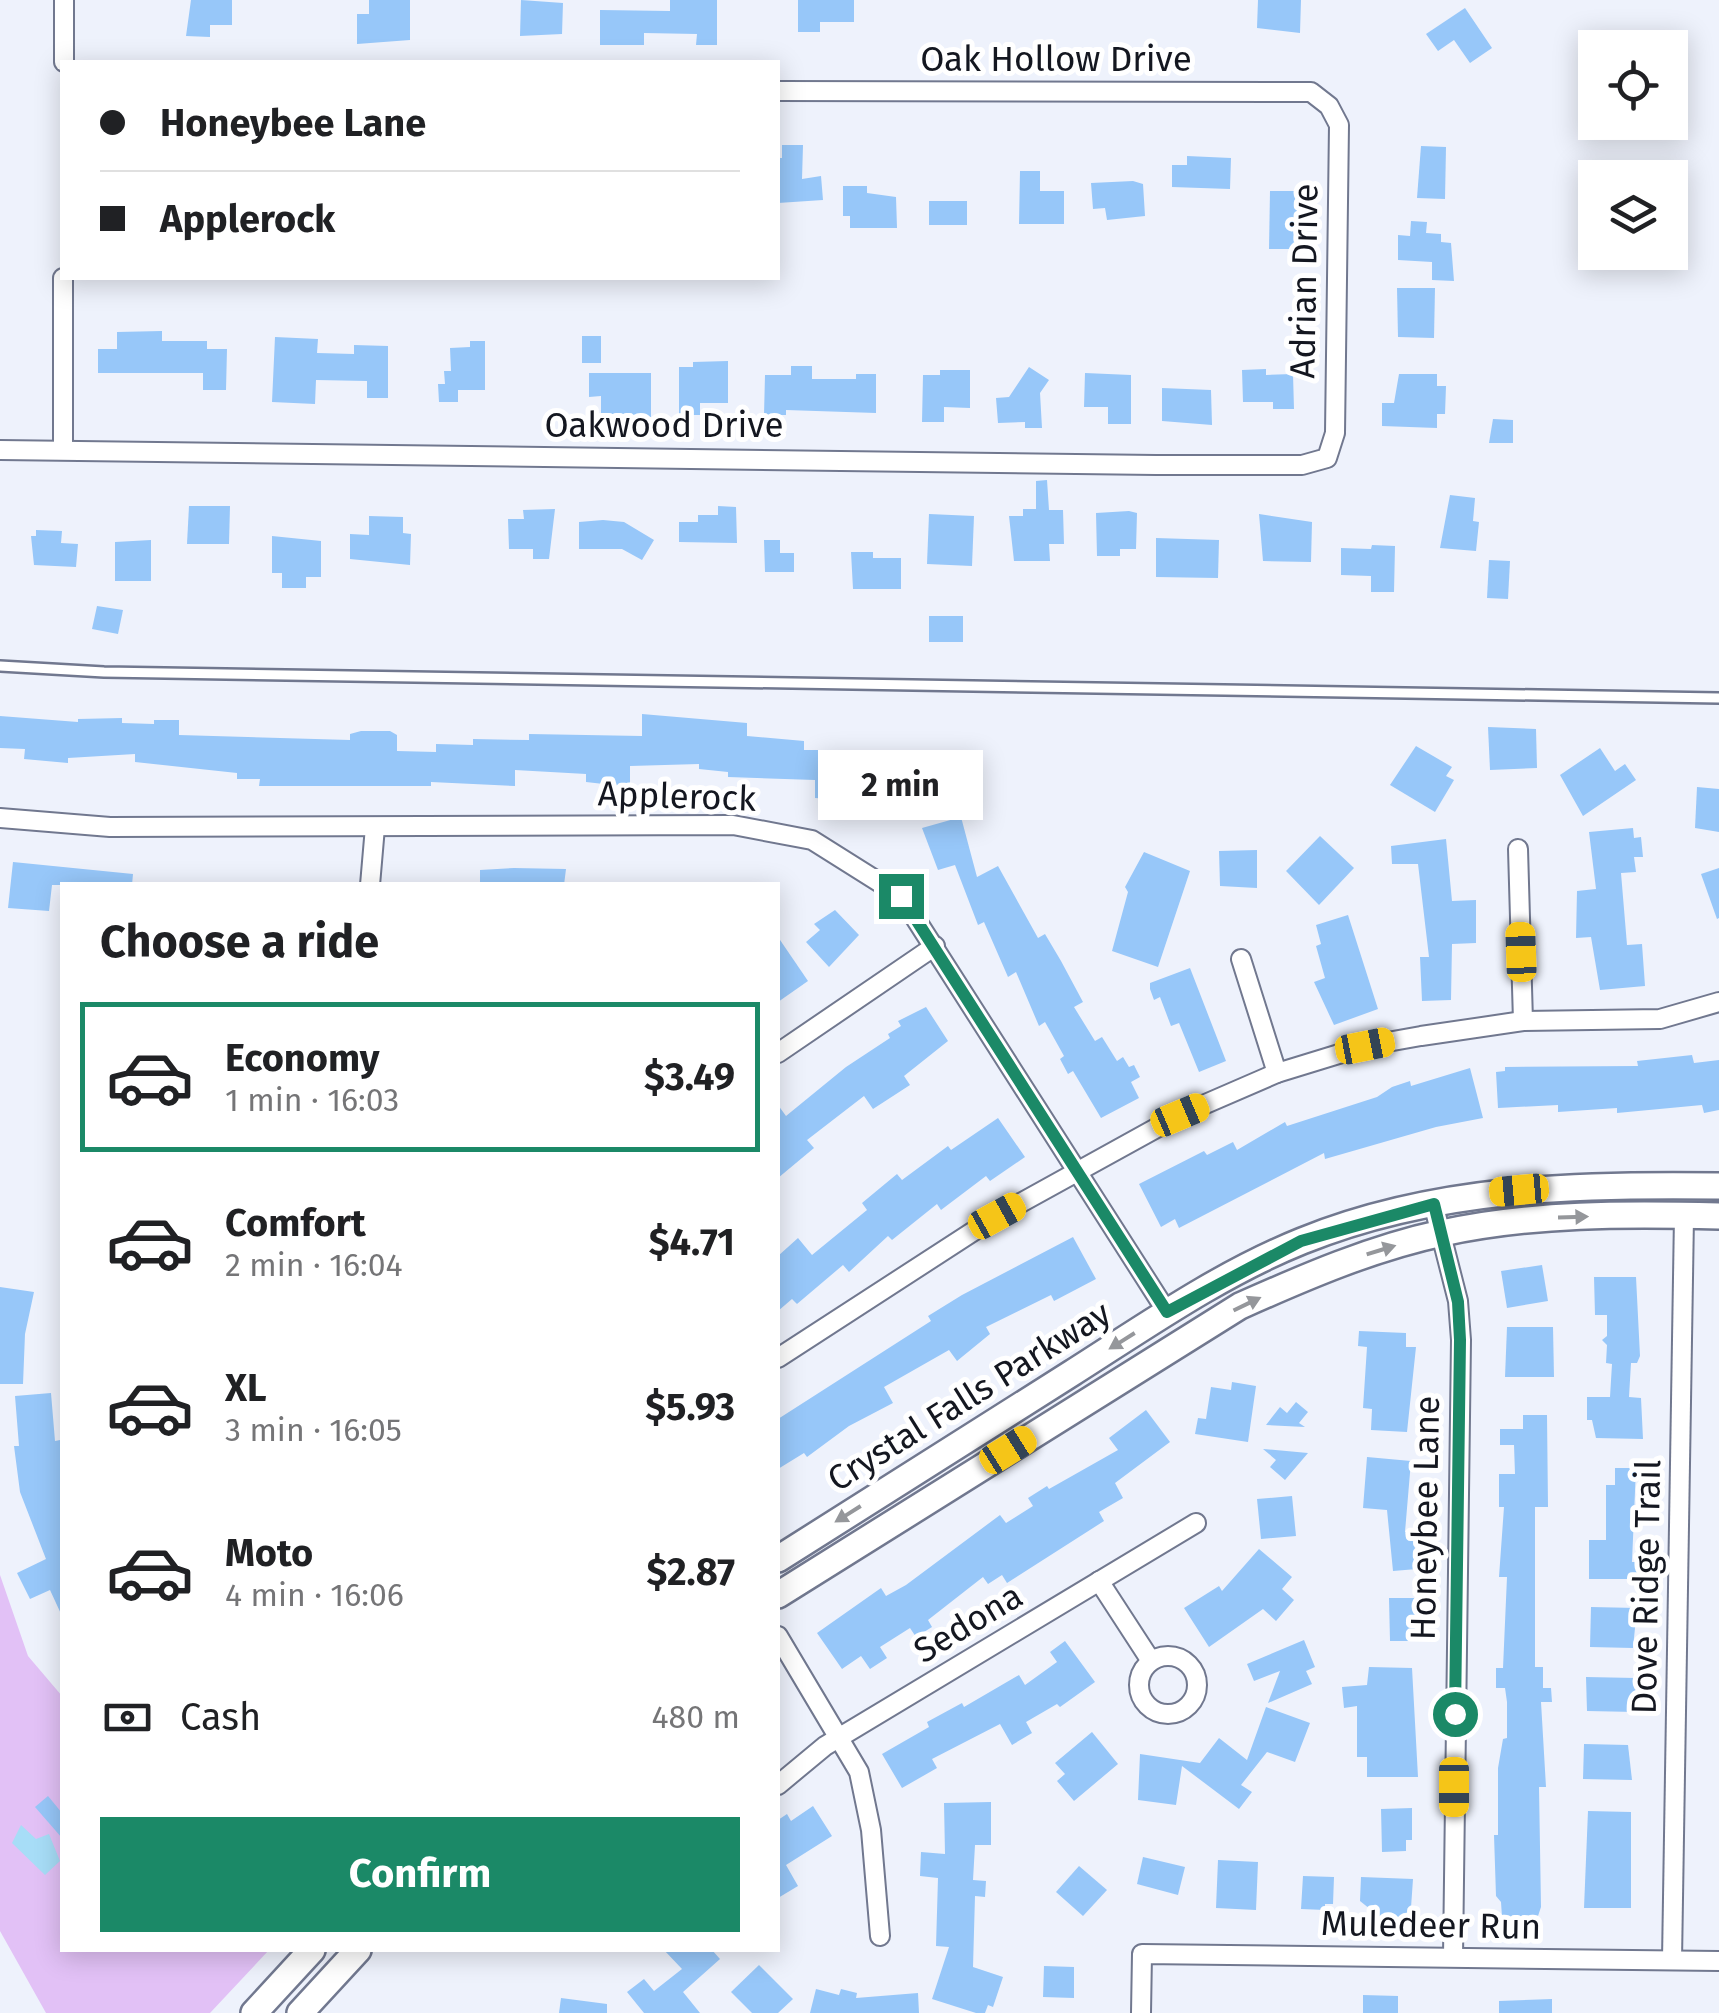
<!DOCTYPE html>
<html lang="en">
<head>
<meta charset="utf-8">
<style>
	:root { --surface:#fff; --page:#f2f2f2; --text:#202124; --muted:#757577; --line:#e0e0e0; --accent:#1b8967 }
	body { margin:0; font-family:"Fira Sans",sans-serif; background:var(--page); color:var(--text); height:100vh; display:flex; flex-direction:column; font-size:38px; white-space:nowrap }
	* { box-sizing:border-box; margin:0 }
	p { font-size:32px; color:var(--muted) }
	.icon { flex:none; width:55px; height:55px; fill:none; stroke:currentColor; stroke-width:2; stroke-linecap:round; stroke-linejoin:round }
	.map { position:relative; flex:1; overflow:hidden }
	.panel { position:absolute; left:60px; top:882px; width:720px; height:1070px; display:flex; flex-direction:column; background:var(--surface); border-radius:0px; box-shadow:0 5px 25px #0003 }
	.panel>* { flex:none }
	.hud { position:absolute; left:60px; top:60px; width:720px; height:220px; border-radius:0px; box-shadow:0 5px 25px #0003; display:grid; align-content:center; height:220px; padding:0 40px; background:var(--surface) }
	.controls { position:absolute; left:1578px; top:30px; display:grid; gap:20px }
	.controls a { display:grid; place-items:center; width:110px; height:110px; border-radius:0px; background:var(--surface); box-shadow:0 5px 25px #0003; font-size:50px }
	.end { position:absolute; width:45px; height:45px; margin:-22px; border:12px solid #1b8967; background:#fff; box-shadow:0 0 0 5px #fff }
	.from { border-radius:50% }
	.bubble { position:absolute; height:70px; border-radius:0px; background:var(--surface); box-shadow:0 5px 25px #0003; font-size:32px; font-weight:700; line-height:70px; text-align:center }
	.car { position:absolute; width:30px; height:60px; margin:-30px -15px; border-radius:12px; box-shadow:0 0 8px 2px #0007; background:linear-gradient(#f5c518 24%,#345 0 40%,#f5c518 0 76%,#345 0 86%,#f5c518 0) }
	.hud b { display:flex; align-items:center; gap:35px; height:95px; font-size:38px }
	.hud b+b { border-top:2px solid var(--line) }
	.hud i { width:25px; height:25px; background:var(--text) }
	ul { padding:0; list-style:none }
	li { display:flex; align-items:center; gap:30px; height:150px; margin:0 20px 15px; padding:0 20px; border:5px solid transparent; border-radius:0px }
	li div { flex:1 }
	li b { display:block; font-size:38px }
	li em { font-style:normal; font-weight:700 }
	li.active { border-color:var(--accent) }
	li>.icon { width:90px; height:90px; stroke-width:1.5 }
	h2 { padding:0 40px; font-size:45px; line-height:120px }
	.pay { display:flex; align-items:center; gap:25px; height:110px; padding:0 40px; font-size:38px }
	.pay p { margin-inline-start:auto }
	.action { display:flex; gap:20px; margin-top:auto; padding:20px 40px }
	.action a { flex:1; height:115px; border-radius:0px; background:var(--accent); color:#fff; font-size:40px; font-weight:700; line-height:115px; text-align:center }
	.map>svg:first-child { display:block }
	.green { fill:#e2c1f6 }
	.water { fill:#a7ddf7 }
	.building { fill:#97c7f9 }
	.lines { fill:none; stroke-linecap:round; stroke-linejoin:round }
	.service-casing { stroke:#71788f; stroke-width:14 }
	.minor-casing { stroke:#71788f; stroke-width:22 }
	.secondary-casing { stroke:#71788f; stroke-width:30 }
	.service { stroke:#fff; stroke-width:9 }
	.minor { stroke:#fff; stroke-width:18 }
	.secondary { stroke:#fff; stroke-width:25 }
	.oneway { fill:#95979b }
	.route { stroke:#1b8967; stroke-width:12 }
	.labels { text-anchor:middle; stroke-width:10; stroke-linejoin:round; paint-order:stroke }
	.street-label { font-size:35px; fill:#141720; stroke:#fff }
</style>
</head>
<body>
<div class="map">
<svg width="1719" height="2013" viewBox="0 0 1719 2013">
	<rect width="100%" height="100%" fill="#eef2fc"/>
	<path class="green" d="M0,1575L28,1656L62,1696V1950H269L210,2013H46L0,1931Z"/>
	<path class="water" d="M21,1825L36,1839L49,1834L60,1861L45,1875L12,1843Z"/>
	<g class="building">
		<path d="M191,0H232V25H210V37L186,36Z"/>
		<path d="M369,0H410V40L357,44V14H369Z"/>
		<path d="M521,0L563,3L562,34L520,36Z"/>
		<path d="M670,0H717V45H696L697,34L644,33V45H600V10L670,11Z"/>
		<path d="M798,0H854V22H820V32H798Z"/>
		<path d="M1258,0H1301L1300,33L1257,28Z"/>
		<path d="M1465,8L1492,48L1470,63L1454,40L1438,51L1426,34Z"/>
		<path d="M782,145H803L802,179L821,176L823,200L778,203V158H782Z"/>
		<path d="M1421,146L1446,147L1445,199L1417,198Z"/>
		<path d="M1187,156L1231,158L1230,189L1172,187V165H1187Z"/>
		<path d="M1020,171H1040V191H1064V224H1019Z"/>
		<path d="M1133,181L1143,184L1145,216L1107,220L1105,208L1093,209L1091,183Z"/>
		<path d="M843,186H867V193L896,197L897,228H850V216H843Z"/>
		<path d="M1270,191H1298L1297,249H1269Z"/>
		<rect x="929" y="201" width="38" height="24"/>
		<path d="M1411,221L1427,222L1426,233L1441,234V242L1451,243L1454,281L1432,280V262L1398,260V235L1410,236Z"/>
		<path d="M1397,288H1435L1434,338L1398,337Z"/>
		<path d="M162,331V341H207V349H227L226,390H203V373H98V349H117V332Z"/>
		<rect x="582" y="336" width="19" height="27"/>
		<path d="M275,337L318,339L317,353L354,354V345L388,346V398H367V381L316,380L315,404L272,402Z"/>
		<path d="M470,341H485V390H458V402H439L438,384H445L444,371H451L450,348L470,347Z"/>
		<path d="M728,361V403H700V415H679V367H693V362Z"/>
		<path d="M791,366H812V379H856V374H876V413L786,410V415H764L765,375H791Z"/>
		<path d="M1029,367L1049,380L1040,393L1042,428H1025V422L998,423L996,398L1009,397Z"/>
		<path d="M1266,369V375L1293,374L1294,409H1273V402H1243L1242,370Z"/>
		<path d="M940,370H970V408L944,407V422H922L923,375H940Z"/>
		<path d="M589,373H651V417H601V396L589,397Z"/>
		<path d="M1085,373L1131,375V424H1108V407H1084Z"/>
		<path d="M1399,374H1437V386H1446L1445,414H1437V428L1382,426V403H1394Z"/>
		<path d="M1162,388L1211,390L1212,425L1162,421Z"/>
		<path d="M1493,419L1513,420V443H1489Z"/>
		<path d="M1047,480L1049,510H1063L1064,544H1049L1050,561H1014L1009,516H1023V509H1036V481Z"/>
		<path d="M1450,495L1475,498L1473,521L1479,522L1476,551L1440,548Z"/>
		<path d="M189,506H230L229,544H187Z"/>
		<path d="M718,506L736,507L737,543L679,542V522H698V515H718Z"/>
		<path d="M555,509L549,559H533V549H509L508,519H524L523,510Z"/>
		<path d="M1129,511L1137,513L1136,549H1120V556H1097L1096,513Z"/>
		<path d="M929,514L974,516L972,566L927,564Z"/>
		<path d="M1259,514L1312,522L1311,562L1263,561Z"/>
		<path d="M369,516L403,517V533L411,534L410,565L350,559V534L369,535Z"/>
		<path d="M603,520L624,522L654,540L642,560L622,549H579V522Z"/>
		<path d="M36,530L62,531L61,543L78,544L76,567L34,565L31,536H36Z"/>
		<path d="M272,536L321,541V577H306V588H282V573H272Z"/>
		<path d="M1156,538L1219,540L1218,578L1156,577Z"/>
		<path d="M151,540V581H115V542Z"/>
		<path d="M764,540H780V553H794V572H765Z"/>
		<path d="M1372,545L1395,546L1394,592H1371V576L1341,575V548L1371,549Z"/>
		<path d="M851,552H873V558H901V589H853Z"/>
		<path d="M1489,560L1510,561L1508,599L1487,598Z"/>
		<path d="M97,606L123,610L118,634L92,629Z"/>
		<rect x="929" y="616" width="34" height="26"/>
		<path d="M642,714L747,723V736L804,741V750H862V801L815,798V780L728,777V772L699,769V764L630,766V787L586,782V774L515,770V786L431,782V786H259L260,779H237V773L135,762V754L68,758V763L24,759L25,749L0,748V716L78,722V719L122,718V723L154,724V720H179V735L350,740V734L361,731H390L397,735V751L436,752V744L473,745V739L529,740V734L642,736Z"/>
		<path d="M1488,727L1536,729L1537,768L1490,770Z"/>
		<path d="M1416,746L1452,767L1446,776L1454,780L1435,812L1390,785Z"/>
		<path d="M1600,748L1615,771L1625,764L1636,780L1583,816L1560,775Z"/>
		<path d="M1697,787L1719,789V832L1695,828Z"/>
		<path d="M961,817L977,877L998,866L1038,938L1045,934L1061,961L1083,1002L1074,1007L1095,1041L1102,1037L1117,1061L1123,1057L1129,1067L1134,1065L1140,1077L1131,1082L1139,1098L1101,1118L1073,1071L1068,1074L1060,1059L1064,1056L1045,1022L1039,1026L1016,972L1008,977L984,922L978,925L955,865L938,870L922,828Z"/>
		<path d="M1633,828L1634,838L1641,837L1643,857H1634L1636,872L1621,873L1627,945L1642,944L1645,986L1600,990L1591,937L1576,938L1577,891L1596,889L1589,832Z"/>
		<path d="M1320,836L1354,868L1319,905L1286,871Z"/>
		<path d="M1446,839L1452,901L1476,900V943L1452,944L1451,1000L1422,1001L1420,957H1429L1418,864H1392L1391,846Z"/>
		<path d="M1257,850V888L1220,886L1219,851Z"/>
		<path d="M1144,852L1190,871L1158,967L1112,951L1128,892L1125,887Z"/>
		<path d="M13,862L133,874L132,885H52L49,911L8,908Z"/>
		<path d="M514,868L566,869L564,885H480V870Z"/>
		<path d="M1719,868V918L1717,919L1701,874Z"/>
		<path d="M835,910L859,935L829,967L806,942L820,930L814,924Z"/>
		<path d="M1348,915L1378,1009L1334,1025L1314,982L1325,978L1316,946L1321,944L1316,925Z"/>
		<path d="M778,937L808,981L778,1002Z"/>
		<path d="M1190,968L1226,1061L1199,1072L1179,1023L1171,1026L1160,997L1154,1000L1150,989V983Z"/>
		<path d="M926,1007L948,1041L904,1076L910,1085L873,1109L864,1096L807,1140L814,1148L778,1178V1105L786,1116L846,1067L890,1038L888,1034L901,1026L898,1021Z"/>
		<path d="M1692,1055L1694,1063L1719,1060V1110L1704,1113L1702,1105L1617,1113V1108L1558,1112V1105L1498,1108L1496,1072L1505,1071V1067L1638,1066L1637,1061Z"/>
		<path d="M1470,1068L1483,1118L1436,1127L1325,1159L1324,1153L1179,1228L1175,1219L1161,1227L1139,1184L1204,1151L1207,1155L1233,1142L1237,1150L1285,1122L1287,1126L1377,1097L1392,1087L1410,1081L1411,1086Z"/>
		<path d="M998,1118L1025,1157L990,1181L986,1176L941,1210L937,1204L892,1240L888,1236L849,1272L843,1265L797,1304L792,1299L778,1311V1256L798,1238L812,1255L867,1210L862,1203L897,1174L902,1180L948,1146L951,1150Z"/>
		<path d="M1073,1237L1096,1279L1054,1301L1051,1295L986,1327L990,1334L957,1361L949,1350L884,1387L893,1403L849,1426L807,1457L804,1453L778,1469V1419L931,1321L928,1316L962,1295Z"/>
		<path d="M1542,1265L1548,1301L1507,1308L1501,1271Z"/>
		<path d="M1594,1277H1636L1640,1356L1637,1363H1631L1629,1397L1641,1398L1643,1439L1596,1438L1592,1420H1587V1397H1610L1612,1364L1606,1363L1607,1345L1602,1340L1607,1336V1315H1595Z"/>
		<path d="M0,1287L34,1292L25,1334L23,1384H0Z"/>
		<path d="M1507,1327H1553L1554,1377H1505Z"/>
		<path d="M1359,1331L1406,1333V1347H1416L1407,1432L1371,1430L1372,1409L1363,1408L1367,1347L1358,1346Z"/>
		<path d="M1232,1382L1256,1386L1248,1442L1195,1434L1198,1418L1206,1419L1211,1387L1231,1390Z"/>
		<path d="M51,1393L55,1441L60,1440L62,1458V1616L50,1590L30,1599L17,1573L46,1559L20,1492L14,1446H19L15,1396Z"/>
		<path d="M1296,1402L1308,1412L1299,1423L1305,1427L1266,1425L1280,1407L1287,1413Z"/>
		<path d="M1146,1410L1170,1442L1115,1483L1123,1498L1099,1512L1104,1521L1007,1583L1002,1575L988,1584L983,1577L928,1620L932,1627L916,1637L910,1628L880,1647L887,1658L870,1669L861,1656L842,1669L817,1633L881,1588L886,1596L906,1585L1000,1515L1006,1523L1033,1506L1028,1498L1047,1486L1049,1489L1118,1450L1109,1438Z"/>
		<path d="M1523,1415H1547L1548,1507H1535V1667H1543V1688H1551L1552,1702H1541L1546,1787H1539L1541,1907L1538,1916L1502,1917L1501,1902L1496,1896L1494,1835H1498V1768L1503,1739L1507,1738V1702L1505,1688H1496V1668H1503L1507,1577H1499L1504,1507H1499V1474H1515L1514,1445H1500V1429H1523Z"/>
		<path d="M1263,1449L1308,1453L1285,1480L1270,1467L1276,1460Z"/>
		<path d="M1367,1457L1411,1461L1405,1532L1413,1531L1417,1569L1393,1571L1387,1510L1363,1508Z"/>
		<path d="M1615,1468H1636L1632,1562H1637V1579H1589V1540H1606V1485H1615Z"/>
		<path d="M1292,1496L1296,1536L1261,1539L1257,1499Z"/>
		<path d="M1259,1549L1292,1577L1282,1589L1294,1600L1276,1621L1263,1609L1209,1647L1184,1608L1219,1586L1222,1591Z"/>
		<path d="M1389,1598H1416L1414,1641H1390Z"/>
		<path d="M1591,1607L1637,1608L1633,1648L1590,1647Z"/>
		<path d="M1304,1640L1315,1667L1306,1671L1312,1684L1268,1703L1280,1671L1254,1681L1247,1664Z"/>
		<path d="M1065,1641L1095,1682L1060,1707L1057,1704L1026,1722L1032,1733L1012,1745L1000,1724L932,1759L937,1768L902,1788L882,1754L929,1727L927,1722L962,1703L964,1707L1019,1675L1025,1685L1057,1662L1050,1652Z"/>
		<path d="M1369,1667L1412,1668L1418,1777H1367V1757H1357V1706L1344,1708L1342,1687L1367,1685Z"/>
		<path d="M1586,1677L1636,1678V1712L1587,1711Z"/>
		<path d="M1266,1707L1310,1723L1295,1762L1267,1752L1241,1785L1252,1792L1239,1809L1182,1766L1176,1805L1138,1800L1140,1754L1200,1763L1219,1738L1247,1760Z"/>
		<path d="M1092,1732L1118,1764L1074,1801L1057,1781L1065,1774L1055,1763Z"/>
		<path d="M1584,1744L1628,1745L1632,1780L1583,1779Z"/>
		<path d="M48,1796L62,1813V1838L35,1807Z"/>
		<path d="M991,1802V1845H975L973,1880L986,1881L985,1897L975,1896L973,1967L1003,1977L993,2007L988,2005L985,2013H976L932,1999L949,1947L936,1946L938,1878L920,1876L921,1852L945,1854L944,1803Z"/>
		<path d="M813,1806L832,1836L786,1865L798,1886L778,1898V1820L787,1814L791,1821Z"/>
		<path d="M1412,1808V1840H1406V1851L1382,1852L1381,1809Z"/>
		<path d="M1588,1811L1631,1812V1908H1584Z"/>
		<path d="M1143,1857L1185,1867L1178,1895L1137,1884Z"/>
		<path d="M1218,1860L1258,1862L1256,1910L1216,1908Z"/>
		<path d="M1079,1866L1107,1890L1083,1916L1056,1892Z"/>
		<path d="M1303,1876L1334,1877L1333,1904H1325V1910L1301,1909Z"/>
		<path d="M1361,1877L1413,1879L1410,1922L1369,1921L1370,1909L1360,1901Z"/>
		<path d="M664,1950H712L720,1959L683,1992L700,2013H644L627,1992L644,1979L654,1991L682,1969Z"/>
		<path d="M759,1965L793,1999L778,2013H752L731,1992Z"/>
		<path d="M1044,1966L1074,1967V1998L1043,1997Z"/>
		<path d="M816,1989L839,1995L841,1989L857,1993L856,1998L918,1993L919,2013H810Z"/>
		<path d="M1363,1995L1398,1996V2013H1363Z"/>
		<path d="M561,1998L607,2004V2013H559Z"/>
		<path d="M1552,1999V2013H1499V2001Z"/>
	</g>
	<g class="lines">
		<g class="service-casing">
			<path id="service" d="M0,666L104,672L1719,698"/>
		</g>
		<g class="minor-casing">
			<g id="minor">
				<path d="M64,0V62"/>
				<path d="M0,450L1156,465H1302L1327,458L1335,433L1339,125L1329,106L1311,92L778,91"/>
				<path d="M63,450V278"/>
				<path d="M0,818L110,827L733,825L812,840L901,896L1167,1312"/>
				<path d="M1518,849L1523,1021"/>
				<path d="M370,885L375,827"/>
				<path d="M1241,959L1277,1073"/>
				<path d="M778,1053L935,946"/>
				<path d="M1433,1203L1458,1301L1461,1340L1453,1957"/>
				<path d="M778,1358L997,1216L1180,1115L1277,1073L1365,1046L1421,1036L1523,1021L1660,1019L1719,1002"/>
				<path d="M1099,1581L1151,1661"/>
				<path d="M778,1636L859,1772L871,1830L880,1936"/>
				<circle cx="1168" cy="1685" r="29"/>
				<path d="M778,1785L825,1746L1196,1523"/>
				<path d="M1672,1960L1684,1216"/>
				<path d="M1141,2013L1142,1954L1719,1961"/>
			</g>
		</g>
		<g class="secondary-casing">
			<g id="secondary">
				<path d="M778,1559C876,1497 974,1435 1072,1373C1146,1326 1220,1274 1302,1241C1435,1187 1578,1184 1719,1186"/>
				<path d="M778,1595L1240,1306C1305,1277 1372,1248 1442,1233C1533,1213 1627,1214 1719,1216"/>
				<path d="M254,2013L312,1950"/>
				<path d="M300,2013L358,1950"/>
			</g>
		</g>
		<use href="#service" class="service"/>
		<use href="#minor" class="minor"/>
		<use href="#secondary" class="secondary"/>
	</g>
	<defs><path id="oneway-solid" d="M-6-.8H1V-3.2L6.5 0L1 3.2V.8H-6Z" transform="scale(2.5)"/></defs>
	<g class="oneway">
		<use href="#oneway-solid" transform="translate(1573 1217) rotate(-2)"/>
		<use href="#oneway-solid" transform="translate(1381 1250) rotate(-17)"/>
		<use href="#oneway-solid" transform="translate(1247 1304) rotate(-26)"/>
		<use href="#oneway-solid" transform="translate(1122 1341) rotate(148)"/>
		<use href="#oneway-solid" transform="translate(848 1514) rotate(148)"/>
	</g>
	<g class="lines">
		<path class="route" d="M901,896L1167,1312L1301,1241L1434,1204L1458,1302L1460,1340L1455,1714"/>
	</g>
	<g class="labels">
		<g class="street-label">
			<text x="1056" y="71">Oak Hollow Drive</text>
			<text transform="translate(1304 281) rotate(-89)" y="12">Adrian Drive</text>
			<text x="664" y="437">Oakwood Drive</text>
			<text transform="translate(677 796) rotate(2)" y="12">Applerock</text>
			<text transform="translate(969 1396) rotate(-32)" y="12">Crystal Falls Parkway</text>
			<text transform="translate(1425 1518) rotate(-89)" y="12">Honeybee Lane</text>
			<text transform="translate(1646 1587) rotate(-89)" y="12">Dove Ridge Trail</text>
			<text transform="translate(968 1623) rotate(-31)" y="12">Sedona</text>
			<text transform="translate(1431 1925) rotate(1)" y="12">Muledeer Run</text>
		</g>
	</g>
</svg>
<div class="controls">
<a><svg class="icon" aria-label="locate" viewBox="0 0 24 24"><circle cx="12" cy="12" r="6"/><path d="M12 2v4M12 18v4M2 12h4M18 12h4"/></svg></a>
<a><svg class="icon" aria-label="layers" viewBox="0 0 24 24"><path d="M12 4l9 5-9 5-9-5zM3 14l9 5 9-5"/></svg></a>
</div>
<i class="end from" style="left:1455px;top:1714px"></i>
<i class="end" style="left:901px;top:896px"></i>
<div class="bubble" style="left:818px;top:750px;width:165px">2 min</div>
<i class="car" style="left:1521px;top:952px;rotate:358deg"></i>
<i class="car" style="left:1365px;top:1046px;rotate:79deg"></i>
<i class="car" style="left:1180px;top:1115px;rotate:67deg"></i>
<i class="car" style="left:1519px;top:1190px;rotate:265deg"></i>
<i class="car" style="left:997px;top:1216px;rotate:61deg"></i>
<i class="car" style="left:1008px;top:1450px;rotate:58deg"></i>
<i class="car" style="left:1454px;top:1787px;rotate:180deg"></i>
<div class="hud">
<b><i class="from"></i>Honeybee Lane</b>
<b><i></i>Applerock</b>
</div>
<section class="panel">
<h2>Choose a ride</h2>
<ul>
<li class="active"><svg class="icon" aria-label="car" viewBox="0 0 24 24"><path d="M5 17H2v-5l4-1 3-4h7l3 4 3 1v5h-3M9 17h6M6 11h13"/><circle cx="7" cy="17" r="2"/><circle cx="17" cy="17" r="2"/></svg><div><b>Economy</b><p>1 min · 16:03</p></div><em>$3.49</em></li>
<li><svg class="icon" aria-label="car" viewBox="0 0 24 24"><path d="M5 17H2v-5l4-1 3-4h7l3 4 3 1v5h-3M9 17h6M6 11h13"/><circle cx="7" cy="17" r="2"/><circle cx="17" cy="17" r="2"/></svg><div><b>Comfort</b><p>2 min · 16:04</p></div><em>$4.71</em></li>
<li><svg class="icon" aria-label="car" viewBox="0 0 24 24"><path d="M5 17H2v-5l4-1 3-4h7l3 4 3 1v5h-3M9 17h6M6 11h13"/><circle cx="7" cy="17" r="2"/><circle cx="17" cy="17" r="2"/></svg><div><b>XL</b><p>3 min · 16:05</p></div><em>$5.93</em></li>
<li><svg class="icon" aria-label="car" viewBox="0 0 24 24"><path d="M5 17H2v-5l4-1 3-4h7l3 4 3 1v5h-3M9 17h6M6 11h13"/><circle cx="7" cy="17" r="2"/><circle cx="17" cy="17" r="2"/></svg><div><b>Moto</b><p>4 min · 16:06</p></div><em>$2.87</em></li>
</ul>
<div class="pay"><svg class="icon" aria-label="cash" viewBox="0 0 24 24"><path d="M3 7h18v10H3z"/><circle cx="12" cy="12" r="2"/></svg>Cash<p>480 m</p></div>
<div class="action"><a>Confirm</a></div>
</section>
</div>
</body>
</html>
